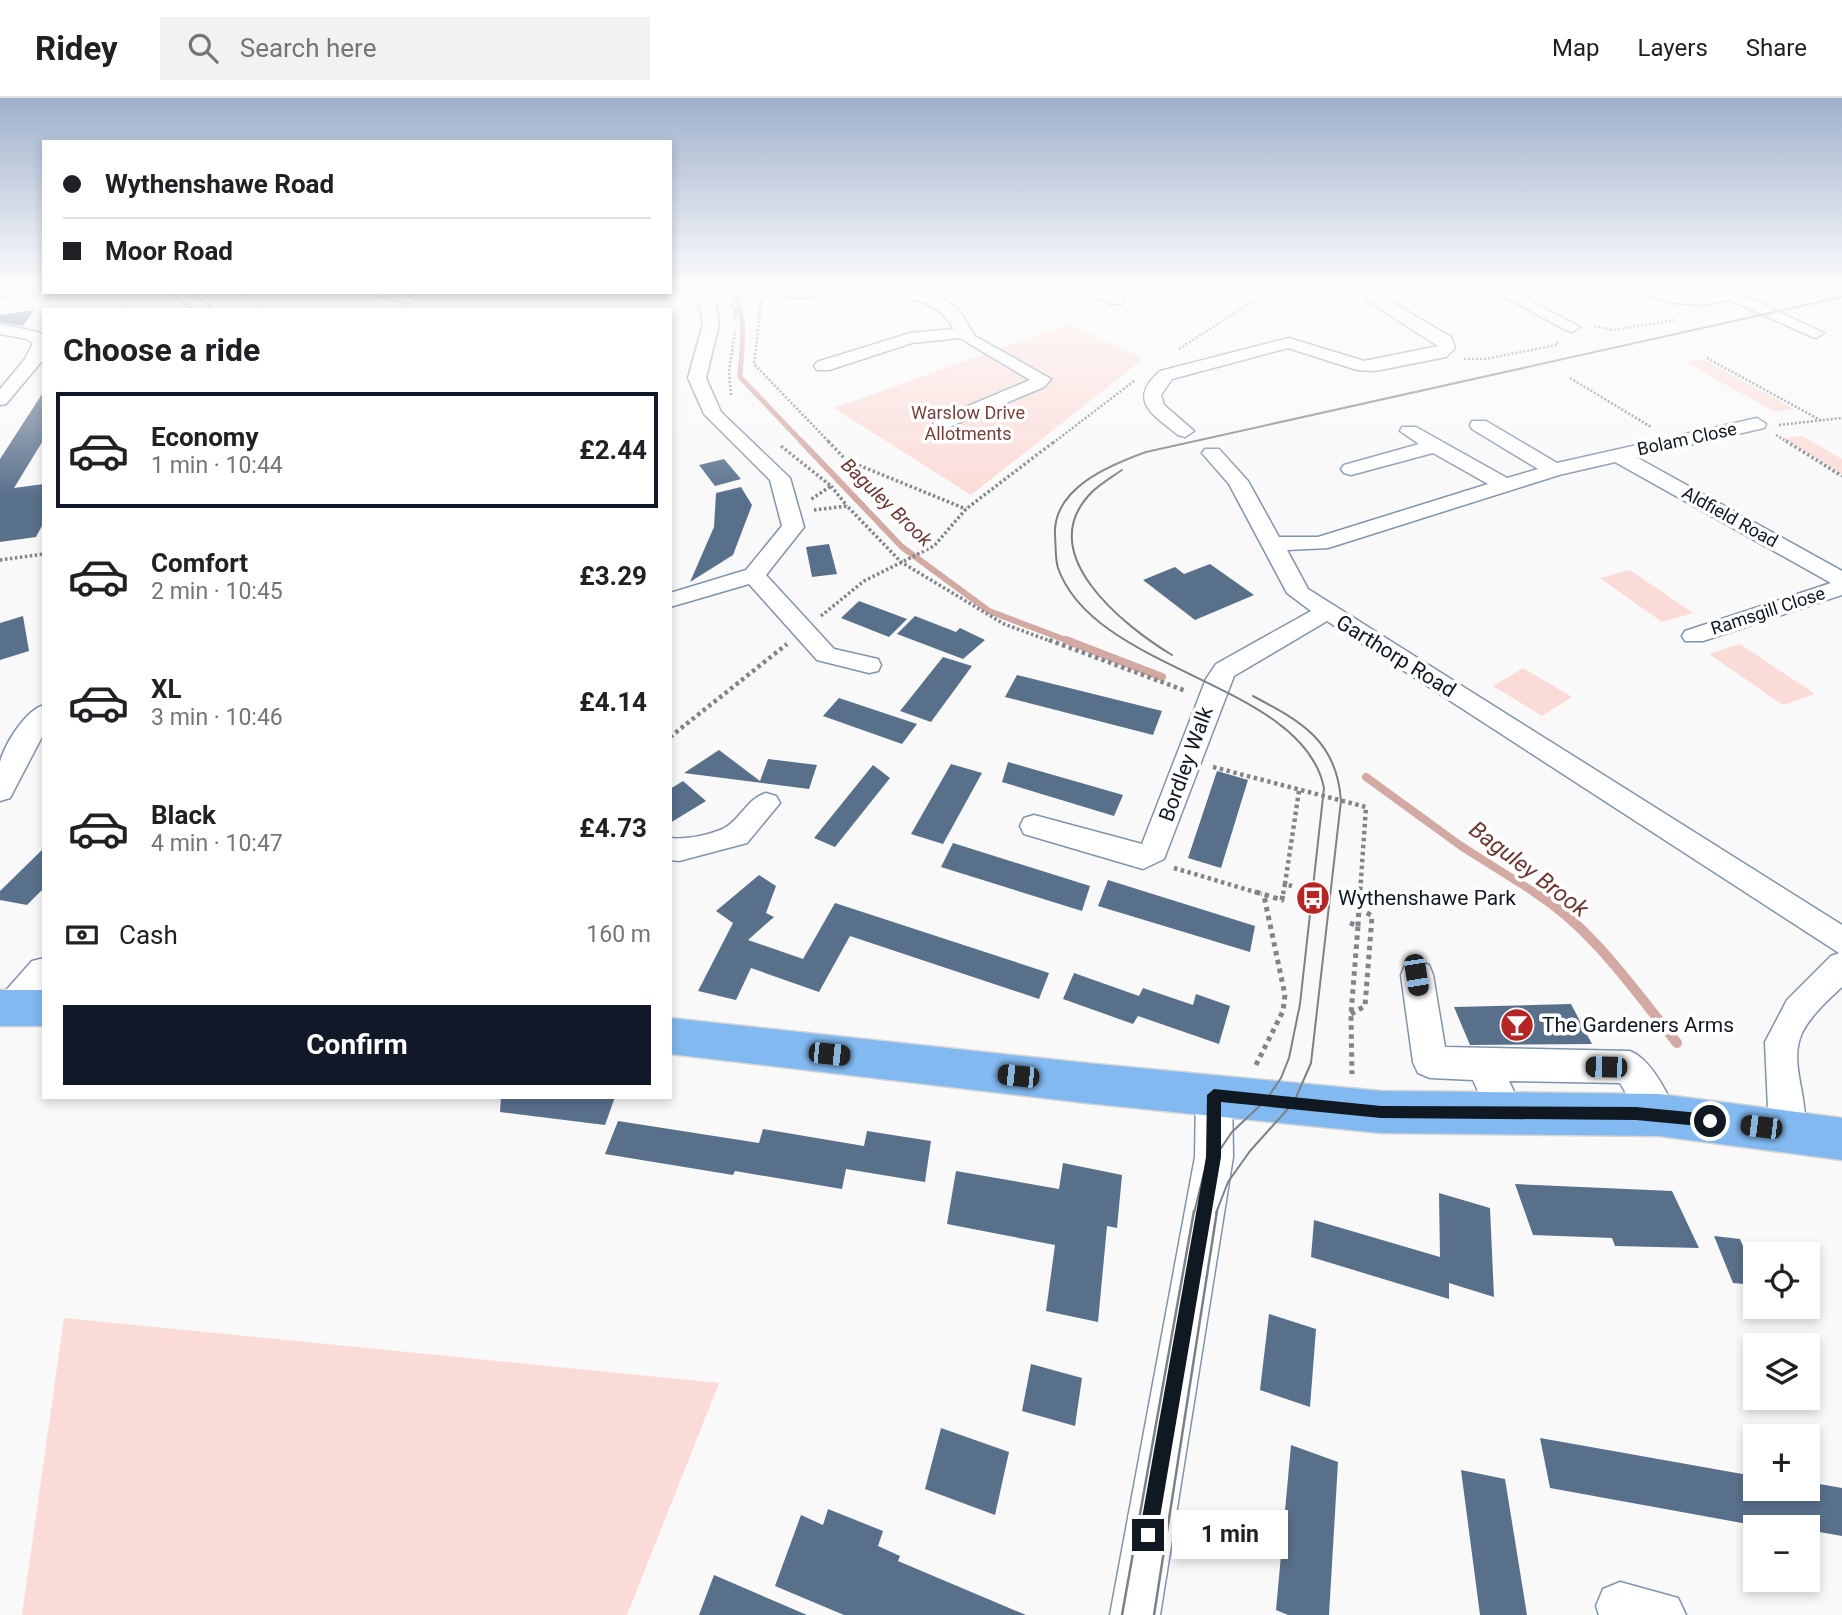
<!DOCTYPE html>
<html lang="en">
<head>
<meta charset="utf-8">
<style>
	:root { --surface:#fff; --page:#f2f2f2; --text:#202124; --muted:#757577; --line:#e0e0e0; --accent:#111827 }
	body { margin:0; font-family:Roboto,sans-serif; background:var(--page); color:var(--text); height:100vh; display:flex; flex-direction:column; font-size:26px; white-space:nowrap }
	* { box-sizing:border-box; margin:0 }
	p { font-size:23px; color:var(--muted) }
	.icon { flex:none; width:38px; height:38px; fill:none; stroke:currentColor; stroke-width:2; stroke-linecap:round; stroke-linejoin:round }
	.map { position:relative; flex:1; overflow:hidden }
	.panel { position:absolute; left:42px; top:210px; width:630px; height:791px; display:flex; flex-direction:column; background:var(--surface); border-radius:0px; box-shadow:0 4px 10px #0003 }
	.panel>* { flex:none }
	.hud { position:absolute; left:42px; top:42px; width:630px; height:154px; border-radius:0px; box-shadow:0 4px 10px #0003; display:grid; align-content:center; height:154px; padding:0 21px; background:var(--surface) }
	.controls { position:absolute; left:1743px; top:1144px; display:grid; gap:14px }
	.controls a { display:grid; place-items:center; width:77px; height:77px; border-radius:0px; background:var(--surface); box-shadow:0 4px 10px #0003; font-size:35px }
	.end { position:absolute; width:32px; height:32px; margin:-16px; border:9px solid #101821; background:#fff; box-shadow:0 0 0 4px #fff }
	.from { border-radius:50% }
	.bubble { position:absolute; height:49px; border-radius:0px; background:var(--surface); box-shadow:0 4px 10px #0003; font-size:23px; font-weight:700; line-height:49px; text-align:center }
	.car { position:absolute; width:21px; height:42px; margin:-21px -10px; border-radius:9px; box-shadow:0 0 5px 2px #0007; background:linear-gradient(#222 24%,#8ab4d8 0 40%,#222 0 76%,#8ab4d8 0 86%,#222 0) }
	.hud b { display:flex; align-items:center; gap:24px; height:66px; font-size:26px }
	.hud b+b { border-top:2px solid var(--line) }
	.hud i { width:18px; height:18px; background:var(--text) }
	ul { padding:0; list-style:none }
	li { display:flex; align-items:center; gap:21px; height:116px; margin:0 14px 10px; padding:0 7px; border:4px solid transparent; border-radius:0px }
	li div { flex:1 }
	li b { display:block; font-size:26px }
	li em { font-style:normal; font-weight:700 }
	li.on { border-color:var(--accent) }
	li>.icon { width:63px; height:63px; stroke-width:1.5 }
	h2 { padding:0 21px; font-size:32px; line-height:84px }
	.pay { display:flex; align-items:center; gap:18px; height:77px; padding:0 21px; font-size:26px }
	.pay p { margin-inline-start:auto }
	.button { display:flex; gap:14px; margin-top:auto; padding:14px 21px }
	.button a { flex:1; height:80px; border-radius:0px; background:var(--accent); color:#fff; font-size:28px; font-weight:700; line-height:80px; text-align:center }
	header { display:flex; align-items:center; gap:42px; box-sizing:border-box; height:98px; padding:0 35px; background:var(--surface); border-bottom:2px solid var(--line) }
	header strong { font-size:33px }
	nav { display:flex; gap:38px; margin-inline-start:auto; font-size:24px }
	.search { width:490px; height:63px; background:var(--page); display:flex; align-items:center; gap:18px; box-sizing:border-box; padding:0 24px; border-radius:0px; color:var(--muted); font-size:26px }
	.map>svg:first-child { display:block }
	.green { fill:#fbdbd7 }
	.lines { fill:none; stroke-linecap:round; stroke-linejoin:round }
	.stream-far3 { stroke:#d3a9a3; stroke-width:5 }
	.stream-far2 { stroke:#d3a9a3; stroke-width:6 }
	.stream-far1 { stroke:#d3a9a3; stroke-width:8 }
	.stream { stroke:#d3a9a3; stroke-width:10 }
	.building { fill:#59708b }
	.minor-casing { stroke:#8094ac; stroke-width:3 }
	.major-casing { stroke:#d4d5d7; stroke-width:3 }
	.path-far3 { stroke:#81858a; stroke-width:2.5; stroke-dasharray:2 2; stroke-linecap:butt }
	.path-far2 { stroke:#81858a; stroke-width:3.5; stroke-dasharray:2.5 2.5; stroke-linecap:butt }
	.path-far1 { stroke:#81858a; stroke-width:4.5; stroke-dasharray:3.5 3.5; stroke-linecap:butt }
	.path { stroke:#81858a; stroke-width:5; stroke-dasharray:4.5 4.5; stroke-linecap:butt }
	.minor { fill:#fff; fill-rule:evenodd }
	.major { fill:#81b9f0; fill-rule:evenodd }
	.tram-far1 { stroke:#7c8185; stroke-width:2 }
	.tram { stroke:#7c8185; stroke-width:2.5 }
	.route { fill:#101821 }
	.labels { text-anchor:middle; stroke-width:7; stroke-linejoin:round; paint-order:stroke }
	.far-park-label { font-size:18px; fill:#79403a; stroke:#fff }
	.far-street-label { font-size:18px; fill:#101821; stroke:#fff }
	.far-water-label { font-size:19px; font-style:italic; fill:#6e3630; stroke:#fff }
	.street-label { font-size:21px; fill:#101821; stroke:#fff }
	.poi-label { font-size:21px; fill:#101821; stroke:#fff; text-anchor:start }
	.water-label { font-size:23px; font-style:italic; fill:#6e3630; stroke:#fff }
</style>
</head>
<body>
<header>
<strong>Ridey</strong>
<div class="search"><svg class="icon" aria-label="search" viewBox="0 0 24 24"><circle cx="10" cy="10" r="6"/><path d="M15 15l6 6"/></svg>Search here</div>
<nav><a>Map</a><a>Layers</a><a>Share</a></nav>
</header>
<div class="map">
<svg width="1842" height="1517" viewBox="0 0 1842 1517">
	<rect width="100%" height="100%" fill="#f9f9f9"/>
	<g class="green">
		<path d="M99,194H184L211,212H129Z"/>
		<path d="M250,194H313L256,212L255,196Z"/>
		<path d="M1069,226L1143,261L971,397L834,310Z"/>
		<path d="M1703,261L1794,311L1775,314L1685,264Z"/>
		<path d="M1803,338L1842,361V376L1783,340Z"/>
		<path d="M1630,472L1693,515L1662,524L1600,480Z"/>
		<path d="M1740,546L1815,596L1783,607L1709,556Z"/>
		<path d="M1523,570L1572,599L1542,618L1493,588Z"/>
		<path d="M64,1220L719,1285L627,1517H22Z"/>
	</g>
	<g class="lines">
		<path class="stream-far3" d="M725,187C751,209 741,248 740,279L803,345"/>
		<path class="stream-far2" d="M801,343L902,449L989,513L1071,544"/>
		<g class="stream-far1">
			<path d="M1066,542L1162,579"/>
			<path d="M1366,679L1461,748L1537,796"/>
		</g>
		<path class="stream" d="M1535,794C1593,831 1634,892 1677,945"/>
	</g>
	<g class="building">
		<path d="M34,212L23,228L0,224V217Z"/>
		<path d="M44,293V341L14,390L44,386V424L36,439L0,444V361Z"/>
		<path d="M724,361L741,381L715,388L699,367Z"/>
		<path d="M741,389L752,407L733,457L690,484L714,429L716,395Z"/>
		<path d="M829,446L837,476L812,479L806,449Z"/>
		<path d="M1210,466L1254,497L1195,522L1143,482L1175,469L1184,476Z"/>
		<path d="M859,503L907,521L889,539L841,520Z"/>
		<path d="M23,518L29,553L0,562V525Z"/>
		<path d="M915,518L956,534L960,530L985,542L963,561L897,536Z"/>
		<path d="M943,559L972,568L931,624L900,613Z"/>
		<path d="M1017,577L1162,613L1153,637L1005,599Z"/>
		<path d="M839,600L917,626L902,646L823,618Z"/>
		<path d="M719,652L760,683L768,661L817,667L809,691L684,675Z"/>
		<path d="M1008,664L1123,697L1114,718L1002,684Z"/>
		<path d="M951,666L982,675L943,746L911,736Z"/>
		<path d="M873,667L890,680L835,749L814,740Z"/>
		<path d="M1217,673L1248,682L1221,770L1188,760Z"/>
		<path d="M683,683L706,703L670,725V691Z"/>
		<path d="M953,745L1090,788L1082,813L941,769Z"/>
		<path d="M44,750V790L27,807L0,802V793Z"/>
		<path d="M759,777L776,788L766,815L774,819L748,842L803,861L835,805L1049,875L1039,901L850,838L819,894L751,870L736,902L698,893L733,825L716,813Z"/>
		<path d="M1108,782L1255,828L1250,854L1098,808Z"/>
		<path d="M1074,875L1139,898L1143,890L1193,907L1196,896L1230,908L1219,946L1138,918L1133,926L1063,901Z"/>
		<path d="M1571,906L1592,946L1470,947L1454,909Z"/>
		<path d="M501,999H615L605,1027L500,1014Z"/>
		<path d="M618,1023L759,1045L763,1031L864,1048L867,1033L931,1043L925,1084L846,1071L842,1091L735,1073L733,1077L605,1056Z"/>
		<path d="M1063,1065L1122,1077L1117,1130L1107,1128L1098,1224L1046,1213L1055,1147L947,1126L956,1073L1059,1091Z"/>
		<path d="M1515,1086L1672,1093L1699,1150L1615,1148L1612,1140L1533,1137Z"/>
		<path d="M1439,1095L1490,1110L1494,1199L1449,1185V1201L1311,1159L1314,1122L1440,1159Z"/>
		<path d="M1714,1138L1740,1141L1743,1148L1755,1150V1187L1733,1185Z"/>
		<path d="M1269,1216L1316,1231L1310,1309L1260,1292Z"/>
		<path d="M1031,1266L1082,1280L1075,1328L1022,1313Z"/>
		<path d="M941,1330L1009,1354L995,1417L925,1391Z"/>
		<path d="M1540,1340L1748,1377L1752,1391H1808V1384L1842,1390V1438L1763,1424L1764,1429L1550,1390Z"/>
		<path d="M1291,1347L1338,1364L1329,1517H1288L1276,1512Z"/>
		<path d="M1461,1372L1505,1381L1527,1517H1480Z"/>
		<path d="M828,1411L883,1433L878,1448L900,1458L898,1463L1026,1517H844L775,1488L801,1417L823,1427Z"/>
		<path d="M714,1477L807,1517H699Z"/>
	</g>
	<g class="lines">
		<g class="minor-casing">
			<g id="minor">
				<path d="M676,187H698L716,207L719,226L706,280L721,314L790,380L804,429L766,477L834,551L878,561L881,567L878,573L869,575L817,562L749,486L670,509V495L746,472L782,428L770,382L704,316L688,280L703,226L700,208L687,192Z"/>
				<path d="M819,187H844C832,197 793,205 781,195L789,190Z"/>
				<path d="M881,187H903L939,198L958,211L975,238L1051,281L1044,289L942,332L933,326L935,322L1030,282L960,240L912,245L829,272H817L814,268L817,264L910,235L954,231C931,193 905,208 881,187Z"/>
				<path d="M1070,187H1090L1124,203L1122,206H1110Z"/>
				<path d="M1370,187H1388L1381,193V198L1451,239L1455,250L1446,259L1375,273L1357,272L1288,250L1172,281L1161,297L1164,307L1194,333L1185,339L1178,337C1154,317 1126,303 1160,273L1289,240L1364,263L1438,248L1368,203L1365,191Z"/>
				<path d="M1482,187H1501L1580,229L1572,234L1566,232Z"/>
				<path d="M1623,187C1649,185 1672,197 1698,197C1720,198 1736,187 1755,187L1752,195L1745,198L1824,235L1816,240L1810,238L1730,202L1703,207L1674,205L1640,196Z"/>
				<path d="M170,194H189L214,212H195Z"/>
				<path d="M368,194H398L416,201L408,206Z"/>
				<path d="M0,226L38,234L44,238L42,263L6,306L0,307V291L25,261L33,245L27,241L0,236Z"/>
				<path d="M1757,320L1766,326L1764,330L1636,359L1842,473V497L1703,543H1685L1682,538L1685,533L1831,485L1615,364L1559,377L1328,450L1287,452L1308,491L1842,827V889C1828,902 1811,917 1802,935C1786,970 1816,1009 1800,1044L1787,1049L1774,1044L1769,1032L1765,944L1787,902L1831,858L1839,855L1327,523L1234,578L1164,761L1143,771L1024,736L1020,728L1024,720L1034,717L1142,746L1206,581L1216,566L1311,513L1287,495L1229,386L1202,355L1205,351H1219L1248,383L1279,439H1318L1488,386L1433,355L1351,377L1344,375L1341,371L1344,367L1419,346L1400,333L1402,329H1416L1507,380L1538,371L1472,331L1470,327L1472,323H1486L1557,365Z"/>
				<path d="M44,607V635L10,700L0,703C0,691 0,675 0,664C5,645 26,612 44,607Z"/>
				<path d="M766,695L776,698L780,705L747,745L679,763L670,762V740C685,742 718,736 729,727C743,716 749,700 766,695Z"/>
				<path d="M44,860V896C31,911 22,928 0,920V899L32,863Z"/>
				<path d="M1417,863L1429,867L1433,877L1445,949L1630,953C1652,962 1668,996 1677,1017L1672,1029L1659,1034L1646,1029L1620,985L1509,983L1524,1015L1519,1027L1506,1032L1493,1027L1473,982L1430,980L1418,975L1413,964L1401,877L1405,867Z"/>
				<path d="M1214,981L1227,985L1232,997L1233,1059L1160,1517H1110L1195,1059L1196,997L1201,985Z"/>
				<path d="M1620,1484L1678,1500L1686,1517H1599L1596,1508L1603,1491Z"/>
			</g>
		</g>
		<g class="major-casing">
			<g id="major">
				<rect x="0" y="892" width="44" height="36"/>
				<path d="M670,920L1086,965L1381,993L1659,996L1842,1020V1062L1659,1038L1381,1035L1086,1005L670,956Z"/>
			</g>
		</g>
		<g class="path-far3">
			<path d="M743,187L761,205L754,266L830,345"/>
			<path d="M242,194L250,201L252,212"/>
			<path d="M0,201L44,191"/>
			<path d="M731,206L736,214L735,224"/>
			<path d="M1594,228L1613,232L1675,222"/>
			<path d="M1179,251L1278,187"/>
			<path d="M1707,260L1822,323"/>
			<path d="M1464,261H1485L1557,247L1558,242"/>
			<path d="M1570,280L1651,329"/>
			<path d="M731,297L729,274L735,233"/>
			<path d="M1779,327L1842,320"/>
			<path d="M1776,337L1789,345"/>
			<path d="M1053,345L1134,283"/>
		</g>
		<g class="path-far2">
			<path d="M828,343L846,362L966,411"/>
			<path d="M1786,343L1842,378"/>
			<path d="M781,348L831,388L810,402"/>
			<path d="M831,388L847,408"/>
			<path d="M814,412L847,408L901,464L1004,526L1053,544"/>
			<path d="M0,462L44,456"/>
			<path d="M821,518L864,483L934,448L966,411L1055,343"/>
		</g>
		<g class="path-far1">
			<path d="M1049,542L1186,593"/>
			<path d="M670,639L787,546"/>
			<path d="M1213,669L1366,709L1360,796"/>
			<path d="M1174,770L1262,796"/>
			<path d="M1292,788L1285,786L1299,693"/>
			<path d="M1283,796L1285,786"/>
		</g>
		<g class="path">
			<path d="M1256,794L1282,802L1283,794"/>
			<path d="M1350,825L1358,828L1351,916L1352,976"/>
			<path d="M1358,828L1359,810"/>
			<path d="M1351,916L1365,908L1372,818L1359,810L1360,794"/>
			<path d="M1256,967L1283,913L1285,897L1264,798"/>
		</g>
		<use href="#minor" class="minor"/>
		<use href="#major" class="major"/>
		<g class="tram-far1">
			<path d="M1122,372C1112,379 1100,386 1092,394C1031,455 1124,528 1172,557"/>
			<path d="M1194,1115L1204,1075L1232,1034L1266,1002L1281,980L1289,960L1300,906L1324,690C1303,584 1095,575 1058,470C1055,461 1056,448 1055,438C1052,390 1110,367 1146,354L1842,199"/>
			<path d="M1216,1115L1228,1084L1250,1053L1294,1004L1311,965L1341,703C1337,643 1302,624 1253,598"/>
		</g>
		<g class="tram">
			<path d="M1122,1517L1194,1113"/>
			<path d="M1154,1517L1217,1113"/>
		</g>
	</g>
	<linearGradient id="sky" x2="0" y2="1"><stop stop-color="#9fb0cc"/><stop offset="0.47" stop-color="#fcfcfc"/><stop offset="1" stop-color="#fcfcfc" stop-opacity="0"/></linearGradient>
	<rect width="1842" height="399" fill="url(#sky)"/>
	<path class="route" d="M1214,991L1381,1008L1636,1009L1710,1016L1717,1023L1710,1029L1636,1022L1381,1020L1221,1004V1059L1157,1437L1155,1443L1148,1446L1142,1443L1139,1437L1206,1059L1207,997Z"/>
	<defs>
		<g id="bus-disc" transform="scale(1.75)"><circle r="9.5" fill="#b52523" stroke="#fff"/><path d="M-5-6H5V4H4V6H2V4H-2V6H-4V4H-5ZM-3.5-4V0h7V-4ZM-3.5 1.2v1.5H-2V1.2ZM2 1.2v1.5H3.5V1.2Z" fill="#fff"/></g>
		<g id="bar-disc" transform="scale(1.75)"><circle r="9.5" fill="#b52523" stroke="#fff"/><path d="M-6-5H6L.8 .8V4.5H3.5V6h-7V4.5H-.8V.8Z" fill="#fff"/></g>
	</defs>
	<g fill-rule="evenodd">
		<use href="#bus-disc" x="1313" y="800"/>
		<use href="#bar-disc" x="1517" y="927"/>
	</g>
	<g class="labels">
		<g class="far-park-label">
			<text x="968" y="321">Warslow Drive<tspan x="968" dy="21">Allotments</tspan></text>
		</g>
		<g class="far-street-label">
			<text transform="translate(1687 341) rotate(-12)" y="6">Bolam Close</text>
			<text transform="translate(1730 419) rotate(29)" y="6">Aldfield Road</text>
			<text transform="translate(1768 513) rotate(-18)" y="6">Ramsgill Close</text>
		</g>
		<g class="far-water-label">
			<text transform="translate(887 404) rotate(44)" y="7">Baguley Brook</text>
		</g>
		<g class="street-label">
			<text transform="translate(1396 558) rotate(32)" y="7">Garthorp Road</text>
			<text transform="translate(1186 666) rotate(-70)" y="7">Bordley Walk</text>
		</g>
		<g class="poi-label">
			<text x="1338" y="807">Wythenshawe Park</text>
			<text x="1542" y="934">The Gardeners Arms</text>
		</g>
		<g class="water-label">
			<text transform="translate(1529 771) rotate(37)" y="8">Baguley Brook</text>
		</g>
	</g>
</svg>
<div class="controls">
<a><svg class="icon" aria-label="locate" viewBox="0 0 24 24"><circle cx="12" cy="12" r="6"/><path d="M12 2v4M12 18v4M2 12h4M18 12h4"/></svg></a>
<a><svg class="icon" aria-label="layers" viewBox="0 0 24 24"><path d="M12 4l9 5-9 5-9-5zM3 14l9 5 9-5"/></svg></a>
<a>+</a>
<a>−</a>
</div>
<i class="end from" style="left:1710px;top:1023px"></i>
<i class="end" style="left:1148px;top:1437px"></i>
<div class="bubble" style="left:1172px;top:1412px;width:116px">1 min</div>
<i class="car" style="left:1416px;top:877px;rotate:171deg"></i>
<i class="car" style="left:829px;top:956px;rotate:96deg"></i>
<i class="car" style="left:1606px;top:969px;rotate:271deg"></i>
<i class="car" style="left:1018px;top:978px;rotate:276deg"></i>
<i class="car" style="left:1761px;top:1029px;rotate:277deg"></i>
<div class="hud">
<b><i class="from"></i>Wythenshawe Road</b>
<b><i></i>Moor Road</b>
</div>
<section class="panel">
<h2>Choose a ride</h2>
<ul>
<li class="on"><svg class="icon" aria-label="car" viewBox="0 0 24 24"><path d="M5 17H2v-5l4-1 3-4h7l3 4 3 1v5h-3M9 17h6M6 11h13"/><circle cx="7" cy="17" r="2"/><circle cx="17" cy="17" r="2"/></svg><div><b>Economy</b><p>1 min · 10:44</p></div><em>£2.44</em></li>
<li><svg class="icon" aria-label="car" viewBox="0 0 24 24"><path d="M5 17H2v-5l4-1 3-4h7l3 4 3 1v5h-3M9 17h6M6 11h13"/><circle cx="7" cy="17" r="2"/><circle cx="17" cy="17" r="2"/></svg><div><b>Comfort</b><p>2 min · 10:45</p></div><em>£3.29</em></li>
<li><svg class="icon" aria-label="car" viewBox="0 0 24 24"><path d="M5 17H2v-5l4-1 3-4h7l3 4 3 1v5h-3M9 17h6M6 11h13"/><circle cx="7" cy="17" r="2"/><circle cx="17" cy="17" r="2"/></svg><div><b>XL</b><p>3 min · 10:46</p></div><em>£4.14</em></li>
<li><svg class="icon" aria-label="car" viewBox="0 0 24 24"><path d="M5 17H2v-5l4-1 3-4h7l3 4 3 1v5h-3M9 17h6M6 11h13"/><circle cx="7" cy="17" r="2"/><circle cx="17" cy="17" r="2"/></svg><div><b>Black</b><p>4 min · 10:47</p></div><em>£4.73</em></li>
</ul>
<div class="pay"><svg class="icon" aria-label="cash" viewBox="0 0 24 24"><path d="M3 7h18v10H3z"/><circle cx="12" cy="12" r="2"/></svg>Cash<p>160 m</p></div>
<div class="button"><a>Confirm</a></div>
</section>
</div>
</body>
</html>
